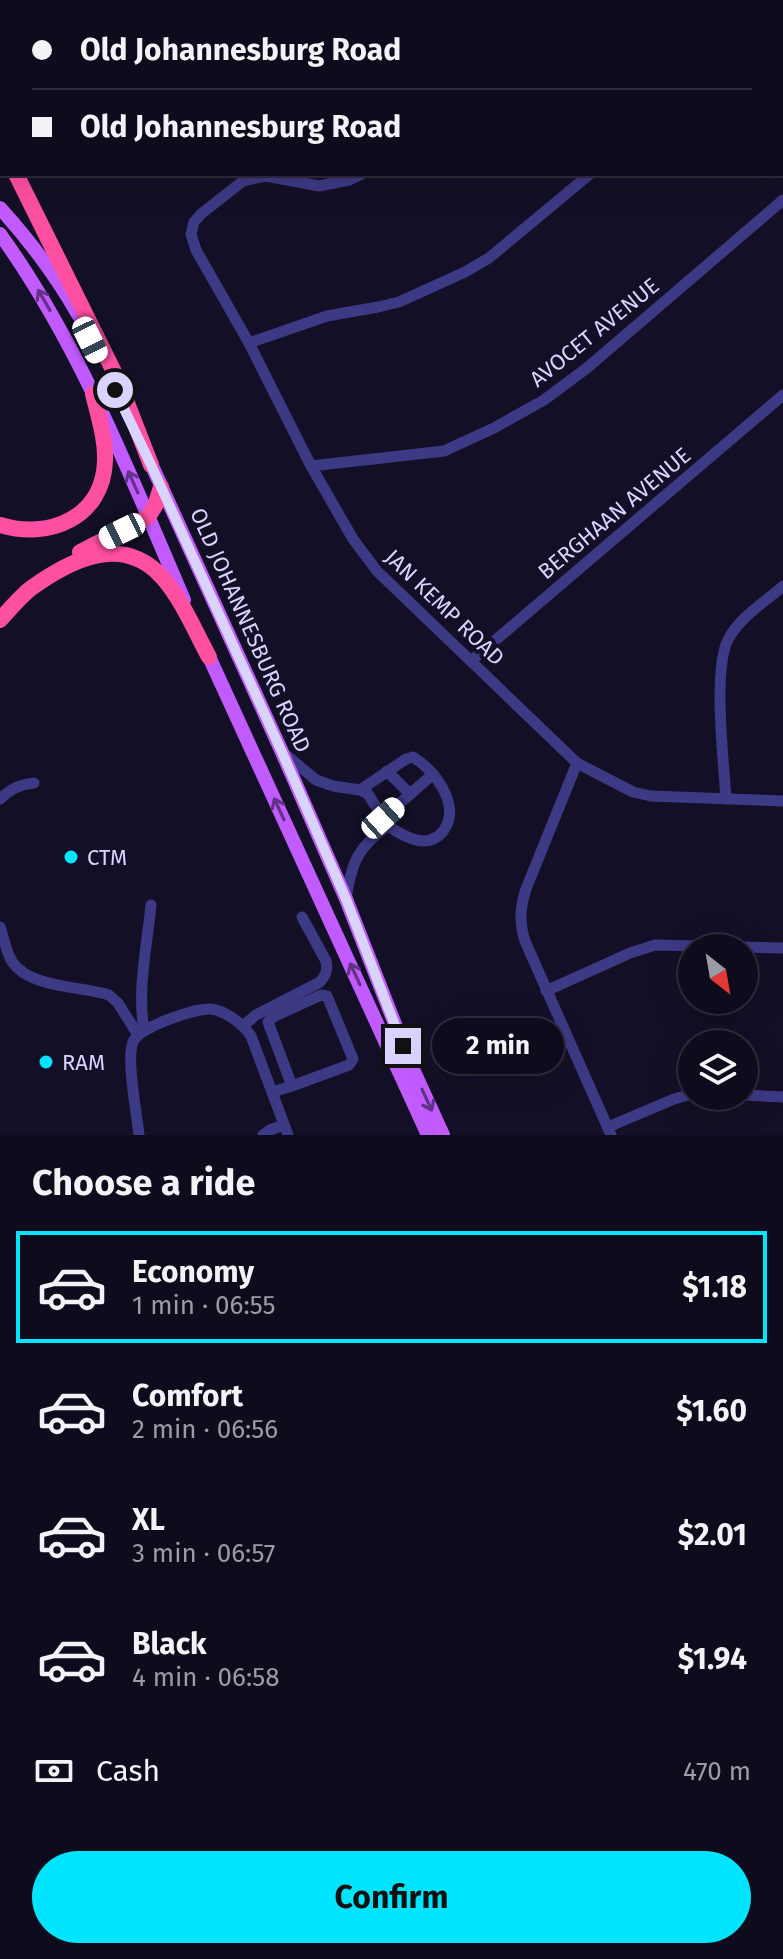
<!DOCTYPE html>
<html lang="en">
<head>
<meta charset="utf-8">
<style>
	:root { --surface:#0e0b1c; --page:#1c1929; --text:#f1f3f6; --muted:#9b9ba3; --line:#2e2b3b; --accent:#00e5ff }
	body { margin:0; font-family:"Fira Sans",sans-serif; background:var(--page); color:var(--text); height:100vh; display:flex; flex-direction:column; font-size:30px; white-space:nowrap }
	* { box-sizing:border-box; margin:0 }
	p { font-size:26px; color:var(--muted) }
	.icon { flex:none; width:44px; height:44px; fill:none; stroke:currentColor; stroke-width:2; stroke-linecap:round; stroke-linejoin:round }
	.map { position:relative; height:1135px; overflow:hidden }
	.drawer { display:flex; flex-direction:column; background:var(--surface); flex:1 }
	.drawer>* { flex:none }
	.guide { position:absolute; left:0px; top:0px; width:784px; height:176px; box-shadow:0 8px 32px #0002,0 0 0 2px var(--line); display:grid; align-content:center; height:176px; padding:0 32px; background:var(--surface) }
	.needle { width:52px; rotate:149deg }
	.buttons { position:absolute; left:678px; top:934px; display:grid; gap:16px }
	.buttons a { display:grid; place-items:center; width:80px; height:80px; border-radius:50%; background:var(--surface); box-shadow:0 8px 32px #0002,0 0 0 2px var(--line); font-size:40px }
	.end { position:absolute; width:36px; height:36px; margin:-18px; border:10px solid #d9d4ff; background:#111; box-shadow:0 0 0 4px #111 }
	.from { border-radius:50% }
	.bubble { position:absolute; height:56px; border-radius:28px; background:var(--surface); box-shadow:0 8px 32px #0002,0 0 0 2px var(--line); font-size:26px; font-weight:700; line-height:56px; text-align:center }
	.car { position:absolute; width:24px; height:48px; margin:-24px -12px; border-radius:10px; box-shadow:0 0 6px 2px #0007; background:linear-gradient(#fff 24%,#345 0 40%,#fff 0 76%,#345 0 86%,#fff 0) }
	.guide b { display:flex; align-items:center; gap:28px; height:76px; font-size:30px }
	.guide b+b { border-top:2px solid var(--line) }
	.guide i { width:20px; height:20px; background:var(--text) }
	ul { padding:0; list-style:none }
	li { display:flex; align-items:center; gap:24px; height:112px; margin:0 16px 12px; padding:0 16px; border:4px solid transparent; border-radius:0px }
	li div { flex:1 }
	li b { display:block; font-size:30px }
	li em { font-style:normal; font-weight:700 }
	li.current { border-color:var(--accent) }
	li>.icon { width:72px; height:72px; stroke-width:1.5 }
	h2 { padding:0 32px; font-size:36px; line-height:96px }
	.pay { display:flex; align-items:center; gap:20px; height:88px; padding:0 32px; font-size:30px }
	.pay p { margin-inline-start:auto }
	.action { display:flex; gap:16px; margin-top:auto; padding:16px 32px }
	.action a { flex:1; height:92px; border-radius:48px; background:var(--accent); color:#111; font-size:32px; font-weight:700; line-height:92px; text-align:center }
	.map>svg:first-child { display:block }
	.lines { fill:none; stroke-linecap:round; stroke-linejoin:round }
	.minor { stroke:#3d3a85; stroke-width:11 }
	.major { stroke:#c25bff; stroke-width:14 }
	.highway { stroke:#ff4fa3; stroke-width:16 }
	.oneway { stroke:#623188 }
	.route { stroke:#d9d4ff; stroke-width:10 }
	.poi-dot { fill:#00e5ff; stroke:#130f26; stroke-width:3 }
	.labels { text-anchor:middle; stroke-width:8; stroke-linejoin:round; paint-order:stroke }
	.street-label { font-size:22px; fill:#d9d4ff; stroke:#130f26 }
	.poi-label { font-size:22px; fill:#d9d4ff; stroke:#130f26; text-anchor:start }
</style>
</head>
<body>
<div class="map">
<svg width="783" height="1135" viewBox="0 0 783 1135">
	<rect width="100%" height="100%" fill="#130f26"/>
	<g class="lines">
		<g class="minor">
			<path d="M527,0L535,2"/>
			<path d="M466,2L467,0"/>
			<path d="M661,2V0"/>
			<path d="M782,58H783"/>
			<path d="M362,174L349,180L319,186L266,176L243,181L201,214L194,222L191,234L196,250L249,343L311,466L353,539L377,571L577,763L633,792L651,796L783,801"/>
			<path d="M249,343L327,316L378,307L399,302L465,272L489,258L590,174"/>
			<path d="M311,466L444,451L494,428L544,400L587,368L783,200"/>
			<path d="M471,661L783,395"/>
			<path d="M285,754L316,780L333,786L360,790L368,794L388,826C358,846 351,864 346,899"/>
			<path d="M577,763L526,889C520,908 519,922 525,941L611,1135"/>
			<path d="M387,771L410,794"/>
			<path d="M360,790L406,759L413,757C435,770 461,805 444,830C439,837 432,841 423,841C410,840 399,833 388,826"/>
			<path d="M0,799C10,789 20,784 34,783"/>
			<path d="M726,799C724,763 712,666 729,638C740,617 765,602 783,586"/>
			<path d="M383,818L433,774"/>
			<path d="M0,927C4,938 6,953 13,963C31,988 82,986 109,995L118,1003L138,1035"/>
			<path d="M546,991L630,953L655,945L783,948"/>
			<path d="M244,1025L256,1015L320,982C326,975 328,970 326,961L302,917"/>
			<path d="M144,1030C137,990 147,946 151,905"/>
			<path d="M272,1092L292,1086L349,1065L353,1059L327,996L321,995L273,1017L268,1022L292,1086"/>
			<path d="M744,1095L783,1097"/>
			<path d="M608,1127L674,1099L692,1094"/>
			<path d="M139,1135C137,1115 126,1059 133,1042C139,1027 195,1008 211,1009C226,1011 243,1024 251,1036L288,1135"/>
			<path d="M263,1135L270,1130L284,1125"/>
		</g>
		<g class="major">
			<path d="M0,208C30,241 57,277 79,316"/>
			<path d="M0,234C80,345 130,475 184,600"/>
			<path d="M148,457L281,750L346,899L411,1065L443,1135"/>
			<path d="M205,648L428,1135"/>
		</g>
		<g class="highway">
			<path d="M0,142L2,146"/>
			<path d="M16,174L118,380L151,465"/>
			<path d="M0,525C48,540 103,518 105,461C106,439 98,415 93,394"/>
			<path d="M80,552L148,517L155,506L161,487"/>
			<path d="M0,620C9,610 19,598 30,589C70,560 122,533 162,577C180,596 196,633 209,657"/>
		</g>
	</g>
	<defs><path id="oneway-shaft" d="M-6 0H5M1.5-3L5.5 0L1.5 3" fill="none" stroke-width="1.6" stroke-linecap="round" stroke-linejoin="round" transform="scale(2)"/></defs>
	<g class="oneway">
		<use href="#oneway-shaft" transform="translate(44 300) rotate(-120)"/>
		<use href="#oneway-shaft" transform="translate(133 482) rotate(-114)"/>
		<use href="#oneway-shaft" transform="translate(279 809) rotate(-115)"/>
		<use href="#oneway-shaft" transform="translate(355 974) rotate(-115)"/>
		<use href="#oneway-shaft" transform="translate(427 1100) rotate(65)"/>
	</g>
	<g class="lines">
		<path class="route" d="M115,390L151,465L281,750L346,899L403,1046"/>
	</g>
	<g class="poi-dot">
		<circle cx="71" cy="857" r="8"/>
		<circle cx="46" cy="1062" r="8"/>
	</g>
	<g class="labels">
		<g class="street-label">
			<text transform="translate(594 332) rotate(-39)" y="8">AVOCET AVENUE</text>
			<text transform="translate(614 513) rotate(-40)" y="8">BERGHAAN AVENUE</text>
			<text transform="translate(445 607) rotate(44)" y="8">JAN KEMP ROAD</text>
			<text transform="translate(251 630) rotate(66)" y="8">OLD JOHANNESBURG ROAD</text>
		</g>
		<g class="poi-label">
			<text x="87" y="865">CTM</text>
			<text x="62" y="1070">RAM</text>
		</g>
	</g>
</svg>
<div class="buttons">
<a><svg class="needle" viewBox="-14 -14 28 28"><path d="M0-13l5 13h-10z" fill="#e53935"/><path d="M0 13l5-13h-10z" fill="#9b9ba3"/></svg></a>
<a><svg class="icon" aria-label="layers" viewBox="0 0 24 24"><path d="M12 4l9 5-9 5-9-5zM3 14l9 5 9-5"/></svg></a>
</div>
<i class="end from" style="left:115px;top:390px"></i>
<i class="end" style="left:403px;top:1046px"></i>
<div class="bubble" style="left:432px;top:1018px;width:132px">2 min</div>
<i class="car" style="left:90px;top:340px;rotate:154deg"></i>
<i class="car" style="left:122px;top:531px;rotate:244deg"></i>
<i class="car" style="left:383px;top:818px;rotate:48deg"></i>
<div class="guide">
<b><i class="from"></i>Old Johannesburg Road</b>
<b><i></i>Old Johannesburg Road</b>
</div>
</div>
<section class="drawer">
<h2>Choose a ride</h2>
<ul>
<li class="current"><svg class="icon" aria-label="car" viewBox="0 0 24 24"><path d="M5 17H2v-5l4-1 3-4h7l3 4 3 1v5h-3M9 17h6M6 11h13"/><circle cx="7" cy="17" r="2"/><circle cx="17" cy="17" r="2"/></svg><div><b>Economy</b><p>1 min · 06:55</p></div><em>$1.18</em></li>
<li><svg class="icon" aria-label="car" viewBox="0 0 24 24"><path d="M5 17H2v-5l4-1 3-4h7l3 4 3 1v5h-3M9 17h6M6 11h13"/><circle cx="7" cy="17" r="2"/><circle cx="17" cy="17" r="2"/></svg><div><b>Comfort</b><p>2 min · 06:56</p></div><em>$1.60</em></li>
<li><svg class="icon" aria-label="car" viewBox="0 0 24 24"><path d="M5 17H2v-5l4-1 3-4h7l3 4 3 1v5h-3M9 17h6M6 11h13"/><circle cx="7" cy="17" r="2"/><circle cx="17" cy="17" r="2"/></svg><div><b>XL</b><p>3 min · 06:57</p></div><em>$2.01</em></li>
<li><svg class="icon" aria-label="car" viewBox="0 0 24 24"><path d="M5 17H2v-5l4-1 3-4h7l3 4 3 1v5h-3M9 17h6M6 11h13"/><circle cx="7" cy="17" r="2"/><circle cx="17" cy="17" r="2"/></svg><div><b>Black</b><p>4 min · 06:58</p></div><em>$1.94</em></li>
</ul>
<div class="pay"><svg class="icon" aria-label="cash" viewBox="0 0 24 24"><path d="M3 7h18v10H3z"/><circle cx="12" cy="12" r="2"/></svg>Cash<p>470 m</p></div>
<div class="action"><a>Confirm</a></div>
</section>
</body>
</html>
